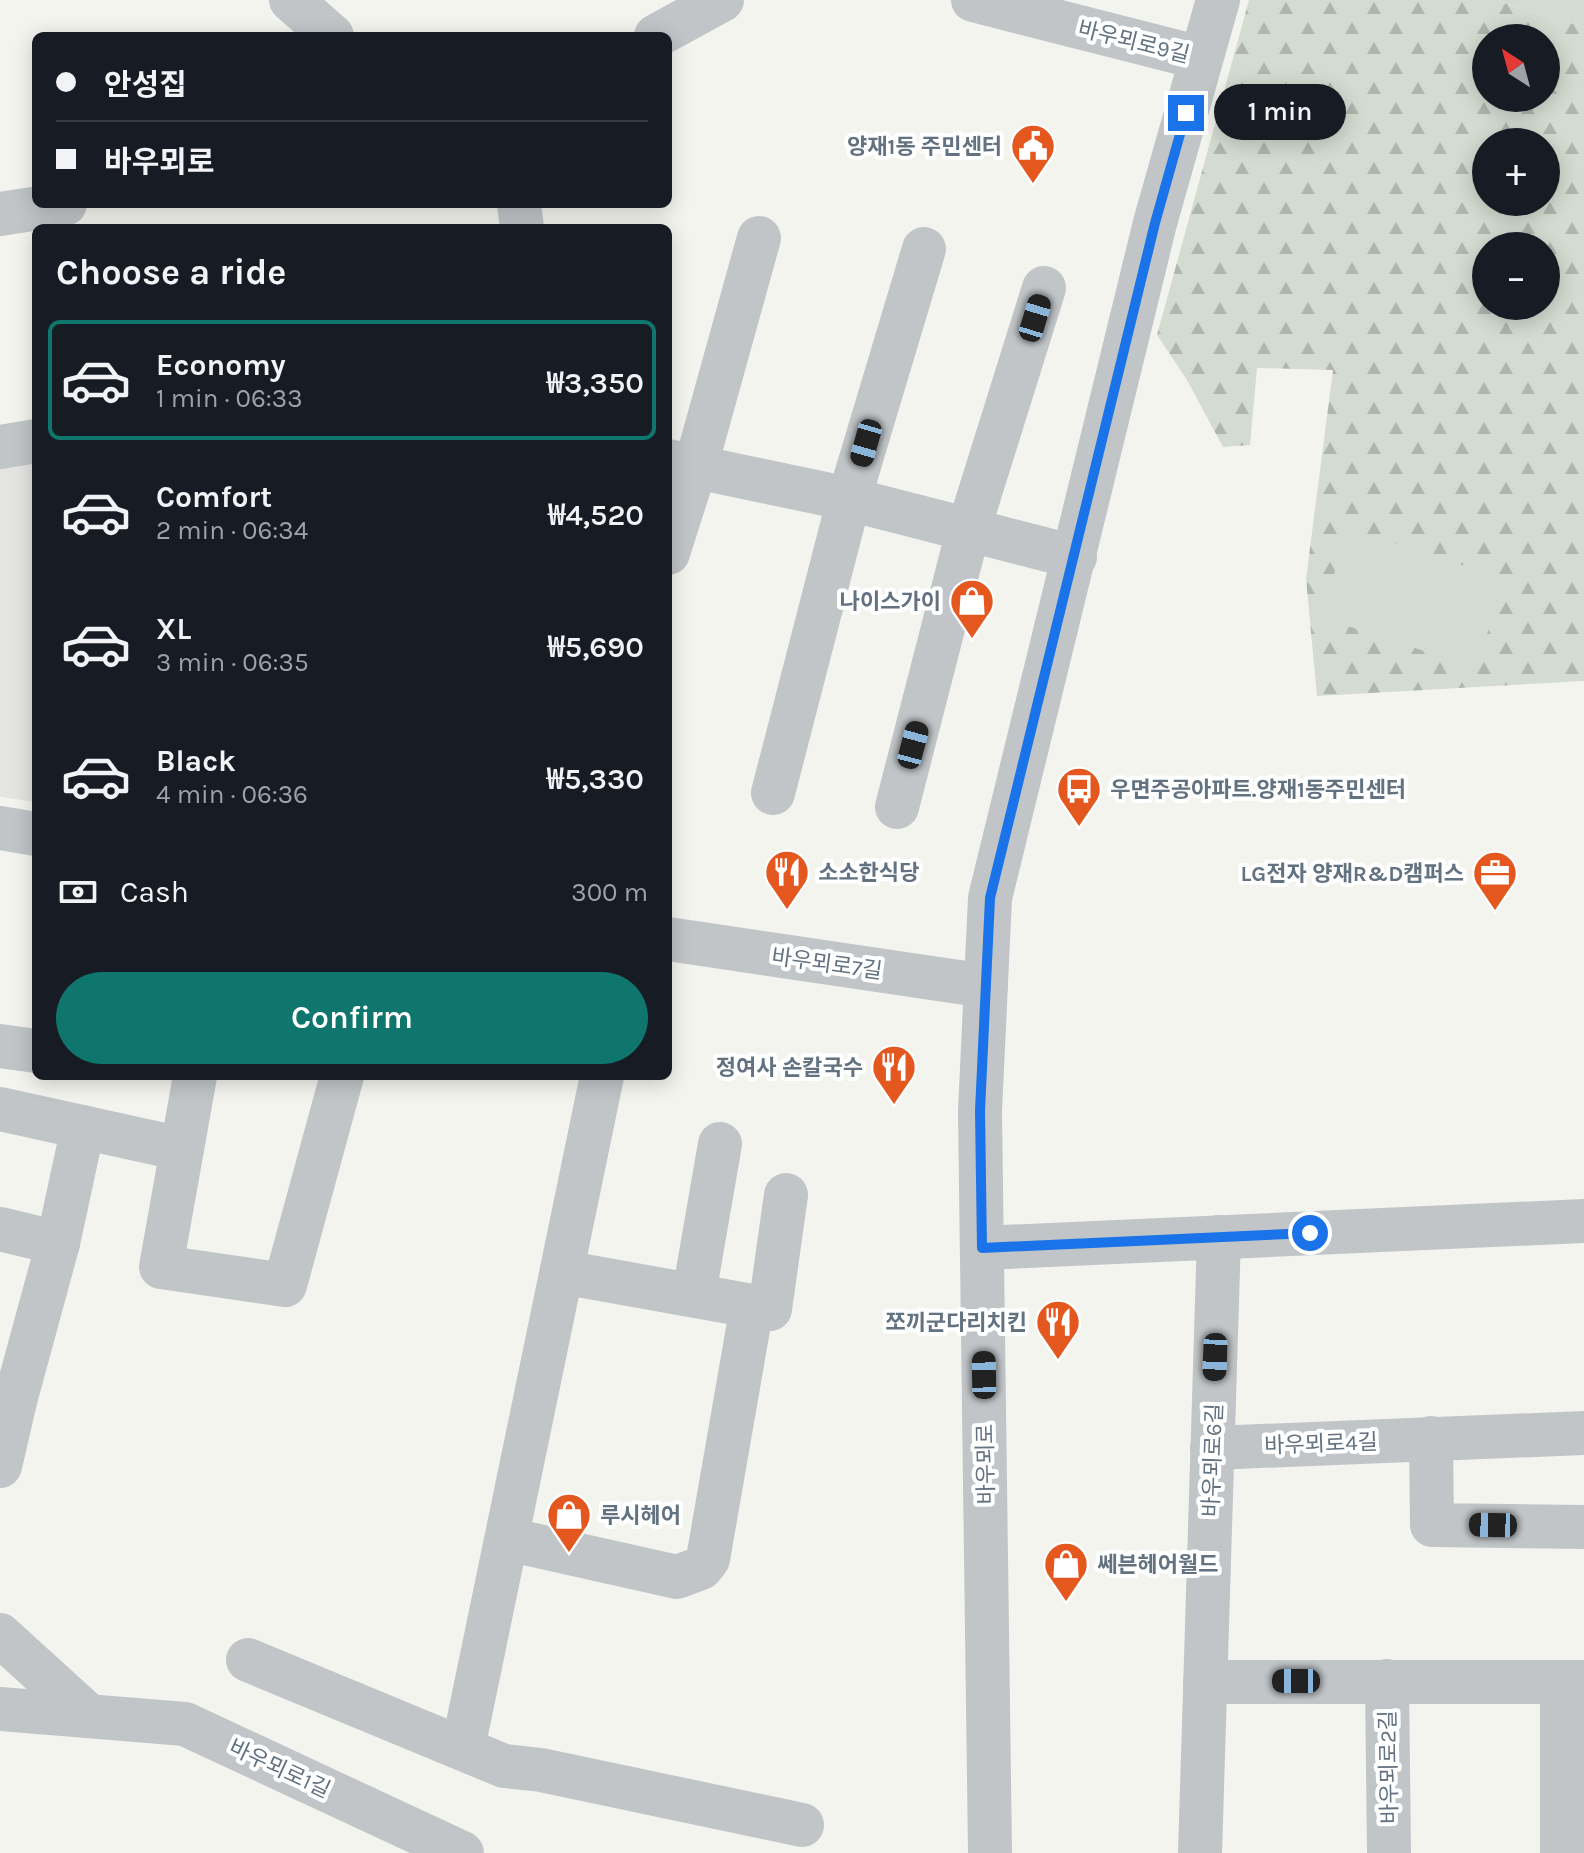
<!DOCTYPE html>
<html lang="en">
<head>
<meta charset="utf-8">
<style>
	:root { --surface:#171b24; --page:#20242c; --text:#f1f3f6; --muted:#9ea1a6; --line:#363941; --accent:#0f766e }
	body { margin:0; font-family:Karla,"Noto Sans KR",sans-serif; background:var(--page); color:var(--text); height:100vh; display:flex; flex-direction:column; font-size:30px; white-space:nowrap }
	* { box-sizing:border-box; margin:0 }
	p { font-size:26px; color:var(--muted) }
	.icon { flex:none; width:44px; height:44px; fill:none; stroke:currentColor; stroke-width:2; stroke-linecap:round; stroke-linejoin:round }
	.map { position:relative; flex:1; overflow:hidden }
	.side { position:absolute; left:32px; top:224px; width:640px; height:856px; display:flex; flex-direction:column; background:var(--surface); border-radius:12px; box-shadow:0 4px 20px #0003 }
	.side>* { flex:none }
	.top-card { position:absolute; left:32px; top:32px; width:640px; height:176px; border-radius:12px; box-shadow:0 4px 20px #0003; display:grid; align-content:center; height:176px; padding:0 24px; background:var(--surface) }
	.needle { width:52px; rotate:324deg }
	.controls { position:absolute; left:1472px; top:24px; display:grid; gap:16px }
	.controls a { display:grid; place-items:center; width:88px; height:88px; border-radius:50%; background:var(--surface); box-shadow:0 4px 20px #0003; font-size:40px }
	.end { position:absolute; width:36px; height:36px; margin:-18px; border:10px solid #1a73e8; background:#fff; box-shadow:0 0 0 4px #fff }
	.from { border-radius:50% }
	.bubble { position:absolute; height:56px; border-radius:28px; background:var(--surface); box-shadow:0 4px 20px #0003; font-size:26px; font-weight:600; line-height:56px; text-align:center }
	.car { position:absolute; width:24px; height:48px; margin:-24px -12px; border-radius:10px; box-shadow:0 0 6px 2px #0007; background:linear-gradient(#222 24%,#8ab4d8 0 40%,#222 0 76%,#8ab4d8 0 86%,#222 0) }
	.top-card b { display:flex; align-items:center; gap:28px; height:76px; font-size:30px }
	.top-card b+b { border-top:2px solid var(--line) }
	.top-card i { width:20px; height:20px; background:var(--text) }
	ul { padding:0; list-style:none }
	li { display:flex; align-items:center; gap:24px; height:120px; margin:0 16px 12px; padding:0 8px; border:4px solid transparent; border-radius:12px }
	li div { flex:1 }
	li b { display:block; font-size:30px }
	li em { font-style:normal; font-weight:600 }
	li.active { border-color:var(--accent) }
	li>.icon { width:72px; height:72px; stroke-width:1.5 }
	h2 { padding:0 24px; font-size:36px; line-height:96px }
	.pay { display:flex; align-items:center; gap:20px; height:88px; padding:0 24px; font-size:30px }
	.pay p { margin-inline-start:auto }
	.button { display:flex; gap:16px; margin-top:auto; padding:16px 24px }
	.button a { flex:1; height:92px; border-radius:48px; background:var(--accent); color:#fff; font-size:32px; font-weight:600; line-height:92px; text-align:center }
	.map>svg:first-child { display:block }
	.built { fill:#e4e5e3 }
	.forest { fill:url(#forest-firs); fill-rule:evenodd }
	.garden { fill:#d4dbd0 }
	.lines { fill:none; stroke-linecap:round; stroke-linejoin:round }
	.minor { stroke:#c1c5c8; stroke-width:44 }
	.route { stroke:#1a73e8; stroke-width:10 }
	.labels { text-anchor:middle; stroke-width:8; stroke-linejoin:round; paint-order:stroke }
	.street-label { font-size:22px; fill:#627281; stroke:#fff }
	.poi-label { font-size:22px; font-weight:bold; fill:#627281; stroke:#fff; text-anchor:end }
</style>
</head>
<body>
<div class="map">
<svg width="1584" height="1853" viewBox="0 0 1584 1853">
	<defs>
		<pattern id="forest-firs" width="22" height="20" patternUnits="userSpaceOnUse" patternTransform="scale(2)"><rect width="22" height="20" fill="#d4dbd0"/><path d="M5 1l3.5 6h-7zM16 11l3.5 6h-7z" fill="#afb6ae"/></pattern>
	</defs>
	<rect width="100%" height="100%" fill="#f4f4ef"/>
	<path class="built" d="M36,455V802L0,797V460Z"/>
	<path class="forest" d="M1249,0H1494L1584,27V681L1317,696L1306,579L1333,370L1257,368L1250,445L1223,447L1187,380L1157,335ZM1486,38H1546V98H1486ZM1486,142H1546V202H1486ZM1486,246H1546V306H1486Z"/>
	<g class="garden">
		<path d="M1494,0H1584V27Z"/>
		<path d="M1349,528L1505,579L1476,668L1320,617Z"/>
	</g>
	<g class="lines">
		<g class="minor">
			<path d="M291,0L332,36"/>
			<path d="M973,0L1201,58"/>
			<path d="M656,36L722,0"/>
			<path d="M519,204L522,228"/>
			<path d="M0,214L65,204"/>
			<path d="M0,447L36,441"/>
			<path d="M668,461L849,499L1075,557"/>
			<path d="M668,553L696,465L759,238"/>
			<path d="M773,793L849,499L924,249"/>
			<path d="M897,807L968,531L1044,288"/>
			<path d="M0,828L36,834"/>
			<path d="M668,939L986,986"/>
			<path d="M0,1046L36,1051"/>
			<path d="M195,1076L161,1267L285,1285L342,1076"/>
			<path d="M0,1109L182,1149"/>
			<path d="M0,1229L58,1243L15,1401L0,1395"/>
			<path d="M58,1243L83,1127"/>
			<path d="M982,1248L1584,1221"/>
			<path d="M694,1294L720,1144"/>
			<path d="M752,1306L770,1309L786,1195"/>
			<path d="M1431,1438L1432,1525L1584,1527"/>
			<path d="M1212,1448L1584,1433"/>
			<path d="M0,1466L15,1401"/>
			<path d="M507,1539L677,1577L701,1568L708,1559L752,1306L562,1272"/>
			<path d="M0,1635L89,1716"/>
			<path d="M248,1660L504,1766L541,1770L802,1825"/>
			<path d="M1387,1681L1389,1853"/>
			<path d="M1205,1682H1584"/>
			<path d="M0,1709L185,1724L462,1853"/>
			<path d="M463,1748L602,1076"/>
			<path d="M990,1853L980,1111L990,898L1155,223L1218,0"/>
			<path d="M1200,1853L1219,1237"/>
			<path d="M1562,1853V1682"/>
		</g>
	</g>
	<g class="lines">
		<path class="route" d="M1186,113L1155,223L990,898L980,1111L982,1248L1310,1233"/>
	</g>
	<defs>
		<g id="civic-pin" transform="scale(2.3)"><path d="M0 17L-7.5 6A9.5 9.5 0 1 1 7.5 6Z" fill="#e4581f" stroke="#fff"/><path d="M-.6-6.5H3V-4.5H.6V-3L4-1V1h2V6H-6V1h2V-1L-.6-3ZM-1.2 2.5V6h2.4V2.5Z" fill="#fff"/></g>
		<g id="shop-pin" transform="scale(2.3)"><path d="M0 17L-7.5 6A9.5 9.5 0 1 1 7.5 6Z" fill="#e4581f" stroke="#fff"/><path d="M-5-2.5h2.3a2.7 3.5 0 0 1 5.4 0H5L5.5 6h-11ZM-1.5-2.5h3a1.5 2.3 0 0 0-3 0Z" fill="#fff"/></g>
		<g id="bus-pin" transform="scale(2.3)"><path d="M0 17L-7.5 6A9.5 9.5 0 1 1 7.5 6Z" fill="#e4581f" stroke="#fff"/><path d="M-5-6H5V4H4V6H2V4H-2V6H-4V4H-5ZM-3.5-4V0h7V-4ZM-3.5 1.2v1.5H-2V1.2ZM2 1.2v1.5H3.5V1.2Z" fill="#fff"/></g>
		<g id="restaurant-pin" transform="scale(2.3)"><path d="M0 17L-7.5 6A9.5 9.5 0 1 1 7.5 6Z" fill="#e4581f" stroke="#fff"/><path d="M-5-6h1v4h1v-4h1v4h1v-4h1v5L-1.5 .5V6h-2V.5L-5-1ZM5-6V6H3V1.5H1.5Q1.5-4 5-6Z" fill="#fff"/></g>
		<g id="office-pin" transform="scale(2.3)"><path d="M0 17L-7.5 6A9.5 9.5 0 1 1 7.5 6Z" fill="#e4581f" stroke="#fff"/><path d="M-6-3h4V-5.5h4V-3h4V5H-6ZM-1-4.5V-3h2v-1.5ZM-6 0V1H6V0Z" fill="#fff"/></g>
	</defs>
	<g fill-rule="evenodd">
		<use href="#civic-pin" x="1033" y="146"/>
		<use href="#shop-pin" x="972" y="601"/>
		<use href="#bus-pin" x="1079" y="789"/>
		<use href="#restaurant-pin" x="787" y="872"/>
		<use href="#office-pin" x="1495" y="873"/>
		<use href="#restaurant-pin" x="894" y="1067"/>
		<use href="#restaurant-pin" x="1058" y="1322"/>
		<use href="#shop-pin" x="569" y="1515"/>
		<use href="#shop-pin" x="1066" y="1564"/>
	</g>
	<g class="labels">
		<g class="street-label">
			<text transform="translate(1134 41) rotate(14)" y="8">바우뫼로9길</text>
			<text transform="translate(827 963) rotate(8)" y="8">바우뫼로7길</text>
			<text transform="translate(1321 1443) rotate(-2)" y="8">바우뫼로4길</text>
			<text transform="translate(1212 1460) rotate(-88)" y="8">바우뫼로6길</text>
			<text transform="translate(985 1464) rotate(-91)" y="8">바우뫼로</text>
			<text transform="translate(1388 1767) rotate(-91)" y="8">바우뫼로2길</text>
			<text transform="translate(280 1768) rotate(25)" y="8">바우뫼로1길</text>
		</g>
		<g class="poi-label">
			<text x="1002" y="154">양재1동 주민센터</text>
			<text x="941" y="609">나이스가이</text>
			<text x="1110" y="797" text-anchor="start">우면주공아파트.양재1동주민센터</text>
			<text x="818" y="880" text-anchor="start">소소한식당</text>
			<text x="1464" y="881">LG전자 양재R&amp;D캠퍼스</text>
			<text x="863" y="1075">정여사 손칼국수</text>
			<text x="1027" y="1330">쪼끼군다리치킨</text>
			<text x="600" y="1523" text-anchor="start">루시헤어</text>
			<text x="1097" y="1572" text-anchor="start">쎄븐헤어월드</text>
		</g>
	</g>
</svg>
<div class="controls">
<a><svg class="needle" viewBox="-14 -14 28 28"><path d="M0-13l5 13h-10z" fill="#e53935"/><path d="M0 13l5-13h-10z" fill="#9ea1a6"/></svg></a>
<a>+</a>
<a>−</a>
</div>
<i class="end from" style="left:1310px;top:1233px"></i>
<i class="end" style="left:1186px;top:113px"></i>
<div class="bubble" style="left:1214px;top:84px;width:132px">1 min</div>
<i class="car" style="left:1035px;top:318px;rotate:17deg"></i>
<i class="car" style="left:866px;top:443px;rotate:196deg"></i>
<i class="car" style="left:913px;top:745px;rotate:15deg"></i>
<i class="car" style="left:1215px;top:1357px;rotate:182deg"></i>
<i class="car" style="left:984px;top:1375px;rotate:359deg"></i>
<i class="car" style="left:1493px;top:1525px;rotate:271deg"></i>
<i class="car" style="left:1296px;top:1681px;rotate:270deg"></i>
<div class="top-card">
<b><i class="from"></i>안성집</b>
<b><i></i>바우뫼로</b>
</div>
<section class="side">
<h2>Choose a ride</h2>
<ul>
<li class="active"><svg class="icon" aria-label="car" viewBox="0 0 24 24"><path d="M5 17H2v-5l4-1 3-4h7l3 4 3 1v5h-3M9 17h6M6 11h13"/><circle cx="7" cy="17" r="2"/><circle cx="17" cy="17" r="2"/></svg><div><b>Economy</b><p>1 min · 06:33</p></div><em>₩3,350</em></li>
<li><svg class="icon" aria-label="car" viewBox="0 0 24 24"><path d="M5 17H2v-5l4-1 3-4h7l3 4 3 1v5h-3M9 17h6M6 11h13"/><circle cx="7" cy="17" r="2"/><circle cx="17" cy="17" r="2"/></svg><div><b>Comfort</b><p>2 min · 06:34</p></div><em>₩4,520</em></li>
<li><svg class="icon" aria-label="car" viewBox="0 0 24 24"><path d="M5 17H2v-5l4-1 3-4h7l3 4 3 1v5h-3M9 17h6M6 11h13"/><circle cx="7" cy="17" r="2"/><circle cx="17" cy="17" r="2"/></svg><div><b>XL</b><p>3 min · 06:35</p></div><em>₩5,690</em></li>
<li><svg class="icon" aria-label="car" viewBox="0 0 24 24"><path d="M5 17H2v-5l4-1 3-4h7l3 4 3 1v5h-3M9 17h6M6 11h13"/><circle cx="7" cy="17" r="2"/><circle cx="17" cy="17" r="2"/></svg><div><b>Black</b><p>4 min · 06:36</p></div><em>₩5,330</em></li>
</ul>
<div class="pay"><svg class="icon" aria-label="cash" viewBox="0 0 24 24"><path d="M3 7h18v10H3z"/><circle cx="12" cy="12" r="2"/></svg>Cash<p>300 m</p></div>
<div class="button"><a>Confirm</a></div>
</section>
</div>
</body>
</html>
